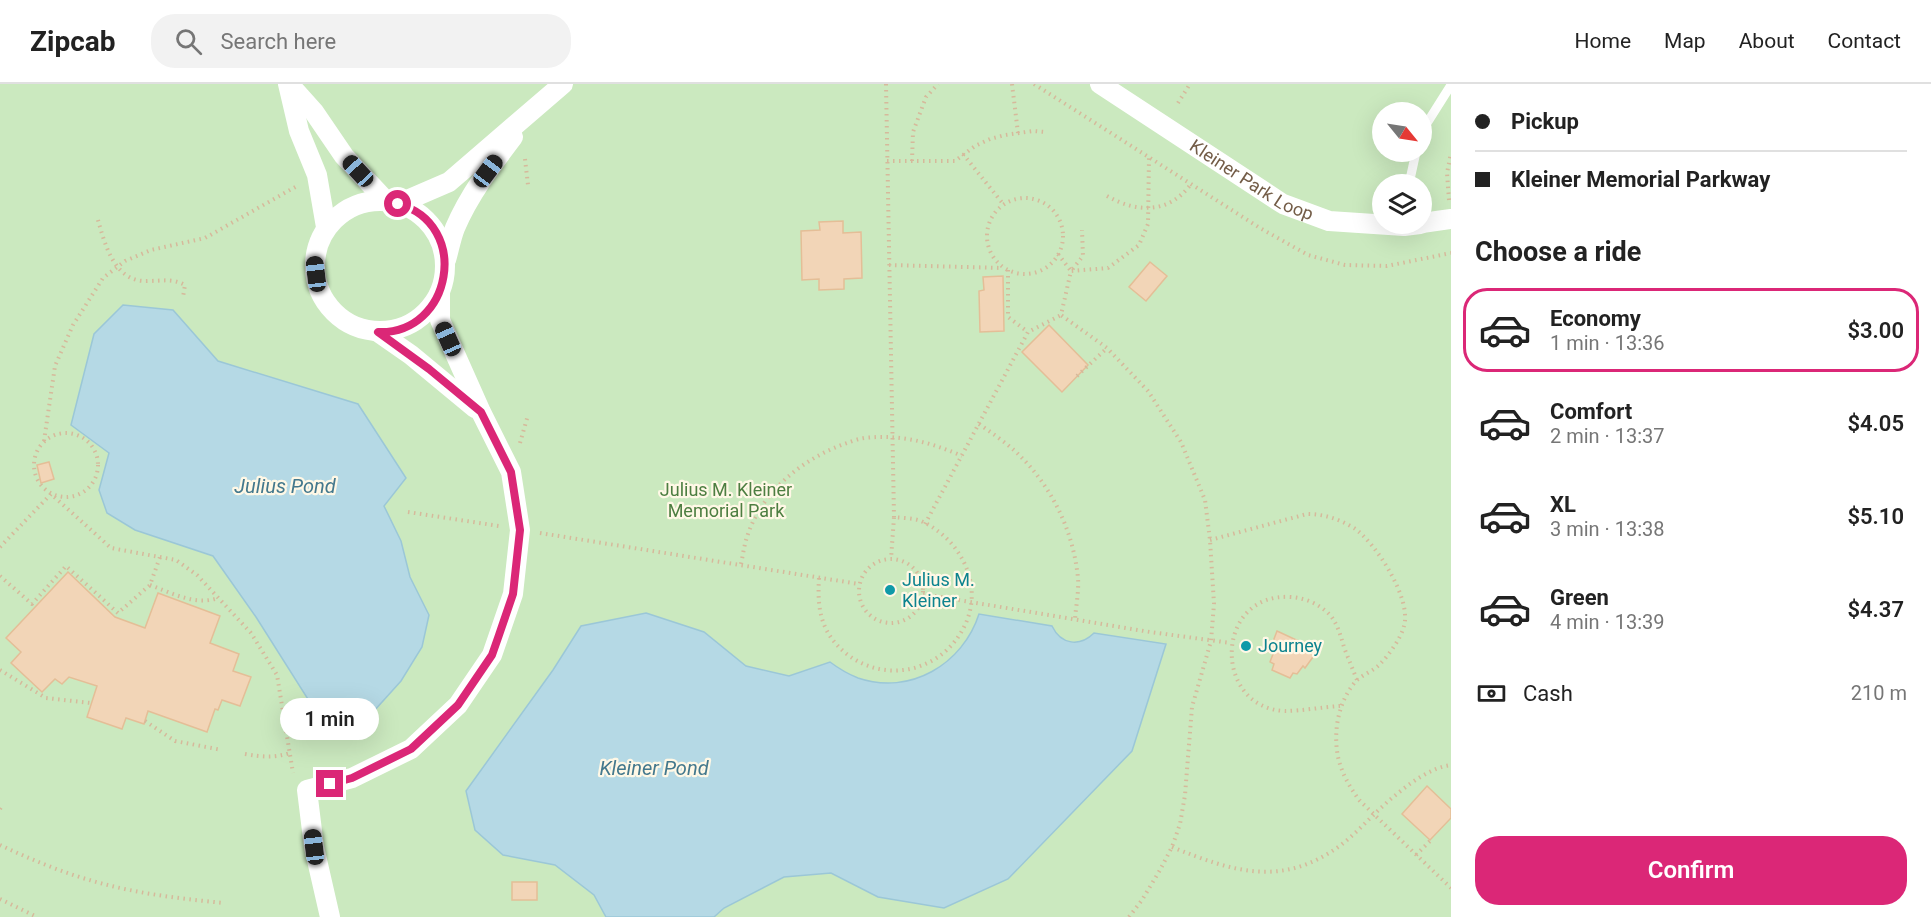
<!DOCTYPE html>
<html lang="en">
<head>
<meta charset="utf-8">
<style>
	:root { --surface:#fff; --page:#f2f2f2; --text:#222; --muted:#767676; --line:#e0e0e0; --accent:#db2777 }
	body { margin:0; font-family:Roboto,sans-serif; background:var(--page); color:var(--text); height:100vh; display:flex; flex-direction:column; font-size:22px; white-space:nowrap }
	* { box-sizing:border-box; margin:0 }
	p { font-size:20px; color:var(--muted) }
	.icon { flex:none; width:33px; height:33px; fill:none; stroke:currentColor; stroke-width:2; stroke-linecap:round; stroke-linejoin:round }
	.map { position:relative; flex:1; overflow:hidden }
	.details { display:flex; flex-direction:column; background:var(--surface); width:480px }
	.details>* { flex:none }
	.hud { display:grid; align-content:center; height:132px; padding:0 24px; background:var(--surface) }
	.needle { width:39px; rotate:120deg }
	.buttons { position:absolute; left:1372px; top:18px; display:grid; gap:12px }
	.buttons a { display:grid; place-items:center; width:60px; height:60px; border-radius:50%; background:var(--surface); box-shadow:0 6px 24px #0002; font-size:30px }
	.end { position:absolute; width:27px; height:27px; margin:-14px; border:8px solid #db2777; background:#fff; box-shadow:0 0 0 3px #fff }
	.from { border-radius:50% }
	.bubble { position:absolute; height:42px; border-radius:21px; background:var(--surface); box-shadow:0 6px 24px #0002; font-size:20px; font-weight:600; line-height:42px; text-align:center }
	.car { position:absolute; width:18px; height:36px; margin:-18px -9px; border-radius:8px; box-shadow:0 0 4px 2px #0007; background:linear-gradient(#222 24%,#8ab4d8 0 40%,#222 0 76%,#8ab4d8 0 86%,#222 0) }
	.hud b { display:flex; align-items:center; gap:21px; height:57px; font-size:22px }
	.hud b+b { border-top:2px solid var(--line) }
	.hud i { width:15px; height:15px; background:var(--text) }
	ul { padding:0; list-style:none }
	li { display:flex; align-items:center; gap:18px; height:84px; margin:0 12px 9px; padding:0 12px; border:3px solid transparent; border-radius:24px }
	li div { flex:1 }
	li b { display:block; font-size:22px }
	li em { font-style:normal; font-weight:600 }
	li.current { border-color:var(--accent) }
	li>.icon { width:54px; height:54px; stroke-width:1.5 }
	h2 { padding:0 24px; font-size:27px; line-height:72px }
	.pay { display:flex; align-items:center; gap:15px; height:66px; padding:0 24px; font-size:22px }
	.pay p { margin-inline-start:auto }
	.primary-button { display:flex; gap:12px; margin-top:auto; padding:12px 24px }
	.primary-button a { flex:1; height:69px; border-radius:24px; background:var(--accent); color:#fff; font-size:24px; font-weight:600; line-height:69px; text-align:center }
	header { display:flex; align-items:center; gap:36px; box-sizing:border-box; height:84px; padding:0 30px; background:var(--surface); border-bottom:2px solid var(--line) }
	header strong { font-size:28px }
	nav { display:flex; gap:33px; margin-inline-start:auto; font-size:21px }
	.search { width:420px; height:54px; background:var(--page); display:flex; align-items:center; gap:15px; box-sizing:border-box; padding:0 21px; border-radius:24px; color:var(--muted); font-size:22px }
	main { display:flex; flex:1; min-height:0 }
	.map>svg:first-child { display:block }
	.green { fill:#cbe9bf; fill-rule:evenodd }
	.water { fill:#b5d9e5; stroke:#9bc7d7; stroke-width:1.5 }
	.building { fill:#f2d5b7; stroke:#e4be97; stroke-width:1.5 }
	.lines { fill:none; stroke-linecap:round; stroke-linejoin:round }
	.path { stroke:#d6b99b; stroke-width:4; stroke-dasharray:1.5 4.5; stroke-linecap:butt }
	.service { stroke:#fff; stroke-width:9 }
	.minor { stroke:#fff; stroke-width:20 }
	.route { stroke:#db2777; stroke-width:8 }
	.culture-dot { fill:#0f9aa8; stroke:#fff8e6; stroke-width:2 }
	.labels { text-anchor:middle; stroke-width:4.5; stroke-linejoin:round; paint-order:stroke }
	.street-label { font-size:18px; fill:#735c47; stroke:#fff8e6 }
	.park-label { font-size:18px; fill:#4d7e41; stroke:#fff8e6 }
	.culture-label { font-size:18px; fill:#0d838f; stroke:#fff8e6; text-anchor:start }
	.water-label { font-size:20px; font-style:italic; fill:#43788d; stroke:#fff8e6 }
</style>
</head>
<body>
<header>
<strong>Zipcab</strong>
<div class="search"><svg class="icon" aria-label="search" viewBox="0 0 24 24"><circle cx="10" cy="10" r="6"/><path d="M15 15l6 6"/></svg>Search here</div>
<nav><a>Home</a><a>Map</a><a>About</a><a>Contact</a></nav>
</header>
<main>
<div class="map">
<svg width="1451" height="833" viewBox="0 0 1451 833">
	<rect width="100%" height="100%" fill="#fcf4e0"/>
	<path class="green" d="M0,0H1451V833H0ZM1383,28H1422V68H1383ZM1383,100H1422V140H1383Z"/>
	<g class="water">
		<path d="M123,221L173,226L218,277L358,320L406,394L384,422L401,457L410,493L429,531L422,563L401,597L373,628L339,638L311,620L256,533L213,472L135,446L107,429L99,406L109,369L71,341L94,250Z"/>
		<path d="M646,529L704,548L746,582L789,592L830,578C838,584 848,590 858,594C910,612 963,580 979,530L1052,542C1061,561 1080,563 1094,549L1166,560L1132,667L1008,795L944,824L878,813L831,789L784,793L724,824L714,833H606L594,811L555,781L503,771L475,746L466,707L553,586L581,542Z"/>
	</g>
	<g class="building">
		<path d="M843,137V149L861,148L862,194L844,195V205L819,206V195L802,196L801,147L820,146L819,138Z"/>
		<path d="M1150,178L1167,192L1146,217L1129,203Z"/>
		<path d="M1003,192L1004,247L980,248L979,207L984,206L983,193Z"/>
		<path d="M1049,241L1088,281L1062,308L1022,268Z"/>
		<path d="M49,378L54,395L41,399L37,381Z"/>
		<path d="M68,488L115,533L145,544L158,509L220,532L210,559L239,570L233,587L251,593L240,622L222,616L218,626L215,625L207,648L148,627L144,640L126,634L122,645L87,633L97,602L69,593L62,600L55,595L42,608L11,579L21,568L6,554Z"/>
		<path d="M1277,547L1318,566L1305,584L1303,582L1297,590L1293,589L1290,594L1272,586L1274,580L1270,578L1273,570L1269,568Z"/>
		<path d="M1427,702L1451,725V734L1430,756L1402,730Z"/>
		<rect x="512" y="798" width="25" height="18"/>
	</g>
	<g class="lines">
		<g class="path">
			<path d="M886,0L894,433"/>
			<path d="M1012,0L1018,49"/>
			<path d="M1034,0L1260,144L1308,171L1345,181L1387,182L1451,169"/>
			<path d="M1178,19L1190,0"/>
			<path d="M963,70L1004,121"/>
			<path d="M525,75L528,101"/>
			<path d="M887,77H955L975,62L990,55L1005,51L1033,47L1045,48"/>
			<path d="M912,77L913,48L926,13L938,0"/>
			<path d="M1107,112C1137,129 1169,130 1191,100"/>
			<circle cx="1025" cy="152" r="38"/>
			<path d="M1449,116L1447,89L1451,69"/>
			<path d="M98,136C105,161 115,199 148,197C162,197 172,194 185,201L183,213"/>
			<path d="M1058,170L1071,187L1083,172L1082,146"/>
			<path d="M889,181L1003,184"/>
			<path d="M1008,186V233L1028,248"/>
			<path d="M1077,292L1107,264"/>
			<path d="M979,340C992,349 1005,358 1016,368C1051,401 1073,445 1078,494C1079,507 1076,522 1075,535"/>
			<circle cx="66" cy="381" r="32"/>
			<path d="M44,357L55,282L73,241L103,194L125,177L151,166L205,154L297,102"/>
			<path d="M520,359L528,331"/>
			<path d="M408,428L499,442"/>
			<path d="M925,440L1028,248L1061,231"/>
			<path d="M540,449L859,500"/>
			<path d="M1210,456L1307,430C1324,430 1339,435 1354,444C1376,459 1412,515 1404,542C1401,554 1389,571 1380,580C1373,587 1364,590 1357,596C1338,616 1332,650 1339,677C1343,692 1351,705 1360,717L1451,804"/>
			<path d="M0,463L51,410L111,464L176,476L197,491L251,549L277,591L293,689"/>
			<circle cx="891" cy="507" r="32"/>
			<path d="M741,480C743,471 744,462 747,453C761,408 803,374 847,359C852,357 858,355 864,354C900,350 930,358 962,372"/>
			<path d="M0,492L32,520L66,482L118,529L150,501L160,473"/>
			<path d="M819,494C817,526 821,550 848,571C887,600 942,587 964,543C985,502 961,455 921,437C913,434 902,434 894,433L891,475"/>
			<path d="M150,501C172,509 195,522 218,514"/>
			<path d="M923,510L1150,548L1231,559"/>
			<path d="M0,586L46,614L91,619"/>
			<path d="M1340,622C1323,623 1301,627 1285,627C1212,624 1214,508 1291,513C1306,514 1321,521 1331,532C1339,543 1341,554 1345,566C1349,576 1353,586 1357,596"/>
			<path d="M145,637L175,657L222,666"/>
			<path d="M245,670C262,673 274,674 290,669"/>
			<path d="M0,725L3,720"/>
			<path d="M0,761C32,776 66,790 100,799C140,810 183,815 224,819"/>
			<path d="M1172,763C1234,788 1282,804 1341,761C1359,747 1374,729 1392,714C1409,700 1429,684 1451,681"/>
			<path d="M1416,771L1432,755"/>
			<path d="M0,815L37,833"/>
			<path d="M1129,833L1142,816L1160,786L1172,763L1180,740L1185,711L1192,623L1211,557L1214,520L1210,456L1205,416L1181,358L1148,307L1107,264L1061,231L1071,187L1108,184L1139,161L1148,140L1149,73"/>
		</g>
		<g class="service">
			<path d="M1422,47L1451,1"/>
			<path d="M1409,100L1416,68"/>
		</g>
		<g class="minor">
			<path d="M288,0L299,47L317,91L326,143"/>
			<path d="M289,0L314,28L344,72L387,118"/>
			<path id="s1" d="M1100,0L1283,120L1329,137L1404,142L1420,140"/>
			<circle cx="380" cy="182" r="65"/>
			<path d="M398,120L449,98L563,0"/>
			<path d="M1422,139L1451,135"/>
			<path d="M446,176C449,166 451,154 455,144C469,111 491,82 513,53"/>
			<path d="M378,248L411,271L475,324"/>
			<path d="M330,833L314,763L307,706L352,694L411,665L458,621L492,571L513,510L520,446L511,388L481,328L440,236V210"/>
		</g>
	</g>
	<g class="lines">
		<path class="route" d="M330,700L352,694L411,665L458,621L492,571L499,551L513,510L520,446L511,388L481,328L429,285L378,248C452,251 472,140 398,120"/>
	</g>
	<g class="culture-dot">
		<circle cx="890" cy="506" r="6"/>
		<circle cx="1246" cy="562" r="6"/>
	</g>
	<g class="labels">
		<g class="street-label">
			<text dy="6" stroke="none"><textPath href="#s1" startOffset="180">Kleiner Park Loop</textPath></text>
		</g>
		<g class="park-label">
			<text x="726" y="412">Julius M. Kleiner<tspan x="726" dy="21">Memorial Park</tspan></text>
		</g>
		<g class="culture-label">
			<text x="902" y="502">Julius M.<tspan x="902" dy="21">Kleiner</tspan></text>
			<text x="1258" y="568">Journey</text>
		</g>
		<g class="water-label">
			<text x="285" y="409">Julius Pond</text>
			<text x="654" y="691">Kleiner Pond</text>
		</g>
	</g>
</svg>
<div class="buttons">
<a><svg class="needle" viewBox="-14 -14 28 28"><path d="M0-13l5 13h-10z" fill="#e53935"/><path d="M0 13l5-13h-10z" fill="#767676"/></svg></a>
<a><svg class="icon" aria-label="layers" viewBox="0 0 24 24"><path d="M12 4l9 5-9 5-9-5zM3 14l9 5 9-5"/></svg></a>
</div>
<i class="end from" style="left:398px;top:120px"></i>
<i class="end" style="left:330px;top:700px"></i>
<div class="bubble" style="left:280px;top:614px;width:99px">1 min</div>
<i class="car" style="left:358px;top:87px;rotate:317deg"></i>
<i class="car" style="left:488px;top:87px;rotate:37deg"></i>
<i class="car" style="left:316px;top:190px;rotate:353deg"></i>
<i class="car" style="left:448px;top:255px;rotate:336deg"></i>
<i class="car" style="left:314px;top:763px;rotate:353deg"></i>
</div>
<section class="details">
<div class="hud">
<b><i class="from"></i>Pickup</b>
<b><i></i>Kleiner Memorial Parkway</b>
</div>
<h2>Choose a ride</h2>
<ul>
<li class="current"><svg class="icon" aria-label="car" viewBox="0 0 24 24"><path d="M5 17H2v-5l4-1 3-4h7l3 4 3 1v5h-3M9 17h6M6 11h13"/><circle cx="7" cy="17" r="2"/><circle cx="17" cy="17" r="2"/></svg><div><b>Economy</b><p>1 min · 13:36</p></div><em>$3.00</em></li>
<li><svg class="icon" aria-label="car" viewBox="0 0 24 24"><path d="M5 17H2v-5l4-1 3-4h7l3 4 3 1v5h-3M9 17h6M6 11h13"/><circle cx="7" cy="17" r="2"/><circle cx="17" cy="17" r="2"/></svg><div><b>Comfort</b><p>2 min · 13:37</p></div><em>$4.05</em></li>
<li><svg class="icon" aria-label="car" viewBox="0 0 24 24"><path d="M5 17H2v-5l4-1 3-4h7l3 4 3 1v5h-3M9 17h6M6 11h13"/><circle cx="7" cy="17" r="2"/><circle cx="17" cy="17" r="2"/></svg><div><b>XL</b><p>3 min · 13:38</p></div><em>$5.10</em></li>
<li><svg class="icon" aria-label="car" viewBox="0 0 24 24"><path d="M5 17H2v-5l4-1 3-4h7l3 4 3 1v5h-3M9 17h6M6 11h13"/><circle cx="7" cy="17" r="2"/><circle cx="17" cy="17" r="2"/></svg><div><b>Green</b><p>4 min · 13:39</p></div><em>$4.37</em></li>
</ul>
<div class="pay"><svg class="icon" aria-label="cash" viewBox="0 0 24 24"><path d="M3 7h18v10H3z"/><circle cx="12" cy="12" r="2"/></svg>Cash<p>210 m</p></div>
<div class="primary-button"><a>Confirm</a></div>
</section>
</main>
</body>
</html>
